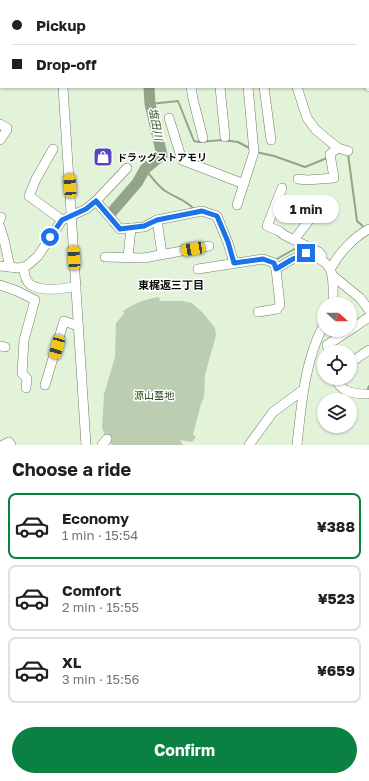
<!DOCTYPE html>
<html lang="en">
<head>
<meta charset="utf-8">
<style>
	:root { --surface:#fff; --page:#f2f2f2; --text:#202124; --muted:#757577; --line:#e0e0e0; --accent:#0b8043 }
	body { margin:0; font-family:"Golos Text","Noto Sans JP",sans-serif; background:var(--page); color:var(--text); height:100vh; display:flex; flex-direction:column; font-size:15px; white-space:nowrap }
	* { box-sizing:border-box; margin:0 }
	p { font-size:13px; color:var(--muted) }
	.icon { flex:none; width:22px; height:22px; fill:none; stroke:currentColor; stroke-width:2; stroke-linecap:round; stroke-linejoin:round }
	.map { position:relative; height:445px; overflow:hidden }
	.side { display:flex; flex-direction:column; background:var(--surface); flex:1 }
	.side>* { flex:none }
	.guide { position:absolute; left:0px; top:0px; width:369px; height:88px; box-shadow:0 1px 3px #0004; display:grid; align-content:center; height:88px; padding:0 12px; background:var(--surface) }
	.needle { width:26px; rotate:111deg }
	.controls { position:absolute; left:317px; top:297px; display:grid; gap:8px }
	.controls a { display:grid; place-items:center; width:40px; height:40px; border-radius:50%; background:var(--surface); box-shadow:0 1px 3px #0004; font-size:20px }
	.end { position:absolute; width:18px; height:18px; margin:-9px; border:5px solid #1a73e8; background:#fff; box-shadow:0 0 0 2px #fff }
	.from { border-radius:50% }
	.bubble { position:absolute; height:28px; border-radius:14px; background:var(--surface); box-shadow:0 1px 3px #0004; font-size:13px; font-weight:700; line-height:28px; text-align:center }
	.car { position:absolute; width:12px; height:24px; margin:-12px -6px; border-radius:5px; box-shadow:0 0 3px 1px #0007; background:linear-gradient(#f5c518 24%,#345 0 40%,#f5c518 0 76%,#345 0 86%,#f5c518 0) }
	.guide b { display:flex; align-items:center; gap:14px; height:38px; font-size:15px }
	.guide b+b { border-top:1px solid var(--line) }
	.guide i { width:10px; height:10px; background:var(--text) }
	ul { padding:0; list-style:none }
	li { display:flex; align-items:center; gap:12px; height:66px; margin:0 8px 6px; padding:0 4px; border:2px solid var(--line); border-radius:8px }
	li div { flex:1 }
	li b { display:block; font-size:15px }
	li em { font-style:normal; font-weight:700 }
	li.active { border-color:var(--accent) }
	li>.icon { width:36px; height:36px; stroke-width:1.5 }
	h2 { padding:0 12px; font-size:18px; line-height:48px }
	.cta { display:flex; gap:8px; margin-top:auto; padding:8px 12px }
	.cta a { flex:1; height:46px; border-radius:24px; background:var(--accent); color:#fff; font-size:16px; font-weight:700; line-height:46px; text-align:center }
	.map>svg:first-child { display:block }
	.built { fill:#d4e9c9 }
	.green { fill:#bcceb2 }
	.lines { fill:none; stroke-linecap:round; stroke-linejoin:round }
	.stream { stroke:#92a588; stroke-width:2 }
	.river { stroke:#92a588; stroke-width:11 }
	.minor-casing { stroke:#707f68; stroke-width:10 }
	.minor { stroke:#fff; stroke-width:9 }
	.route { stroke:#1a73e8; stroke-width:5 }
	.labels { text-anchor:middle; stroke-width:3; stroke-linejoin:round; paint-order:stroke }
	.poi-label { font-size:10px; font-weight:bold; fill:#080d06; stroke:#fff; text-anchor:start }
	.park-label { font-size:10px; fill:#304b1f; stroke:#fff }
	.water-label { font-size:11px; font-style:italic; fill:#415c30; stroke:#fff }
	.neighbourhood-label { font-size:11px; font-weight:bold; fill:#080d06; stroke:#fff }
</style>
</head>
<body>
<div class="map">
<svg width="369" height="445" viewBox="0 0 369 445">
	<rect width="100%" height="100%" fill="#e2f3da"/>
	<path class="built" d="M182,0H361L360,1Z"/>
	<path class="green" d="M159,297L160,301H182L192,303L203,313L215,328L216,335L205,375L204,397L201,404L193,434L196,437L192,442L180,440L183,445H112L105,436L102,427L104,394L115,357L116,323L124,314L123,311C137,302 143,300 159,297Z"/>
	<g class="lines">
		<g class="stream">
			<path d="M150,104L178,101L194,141L198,142L223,140L238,142L251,149"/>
			<path d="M256,152L274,156L305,167L327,158"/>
			<path d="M348,154L357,221L365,228"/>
			<path d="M145,169C152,177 158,187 167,192C178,199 184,199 194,209"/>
			<path d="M275,260L298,247"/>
			<path d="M367,391L369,386"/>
		</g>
		<g class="river">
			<path d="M147,1V0"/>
			<path d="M111,213L137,183L145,169L162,155L150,104L149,87"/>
		</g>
		<g class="minor-casing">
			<g id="minor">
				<path d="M57,0V1"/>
				<path d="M365,0L366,1"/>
				<path d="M25,1L27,0"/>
				<path d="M125,1V0"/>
				<path d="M0,16H1"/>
				<path d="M0,38L1,40"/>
				<path d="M0,62L1,61"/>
				<path d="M368,86L369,87"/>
				<path d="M63,87L86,445"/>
				<path d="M191,87L193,99L203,138"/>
				<path d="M220,87L225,137"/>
				<path d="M264,87L271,140"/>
				<path d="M297,87L307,118L316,130L338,148L348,151"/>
				<path d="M169,118L182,160L244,184"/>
				<path d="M0,124L7,128V130L0,140"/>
				<path d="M53,149L36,179L29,196L62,220"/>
				<path d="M298,179L307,180L334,178L330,154L338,148"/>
				<path d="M282,188L267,226L279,231L284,235L319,252L322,256"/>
				<path d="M96,201L127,168"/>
				<path d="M237,205L254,152L248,87"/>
				<path d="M0,220L1,217"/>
				<path d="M157,220L162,254"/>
				<path d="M0,227L4,240L10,267"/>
				<path d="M294,240L316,211"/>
				<path d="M105,257L144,258L209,246"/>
				<path d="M128,257L131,228"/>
				<path d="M0,266L18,268L24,267L29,264L38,256L62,220L86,209L96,201L120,229L144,227L157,220L202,211L217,216L228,243L234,263"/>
				<path d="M24,267C24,274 25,281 31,285C43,292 63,289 76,286"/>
				<path d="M331,268C338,254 355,236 369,229"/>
				<path d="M198,269L263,259L274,263L276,269L291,260L306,253C337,263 333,275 333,304"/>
				<path d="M333,276L360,298L369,310"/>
				<path d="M0,285L17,291L35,300L24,340L22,373L27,379L26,388"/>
				<path d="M258,312L277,309L280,305L276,269"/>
				<path d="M350,330L369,317"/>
				<path d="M0,346L5,347"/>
				<path d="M329,352L327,345L350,330"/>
				<path d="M350,363L369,350"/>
				<path d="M335,378C341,392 352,394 367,394"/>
				<path d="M45,385L64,321L78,326"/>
				<path d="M3,445L9,442L11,445"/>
				<path d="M102,445L107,439"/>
				<path d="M249,445L273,412L303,390"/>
				<path d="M297,445C301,407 305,358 324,325"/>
			</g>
		</g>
		<use href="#minor" class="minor"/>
	</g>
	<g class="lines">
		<path class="route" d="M50,237L62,220L86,209L96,201L120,229L144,226L157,220L202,211L217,216L228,242L234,263L263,259L274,263L276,269L291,260L306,253"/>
	</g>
	<defs>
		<g id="shop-square" transform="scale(1)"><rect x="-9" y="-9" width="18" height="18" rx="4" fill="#5845bd" stroke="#fff"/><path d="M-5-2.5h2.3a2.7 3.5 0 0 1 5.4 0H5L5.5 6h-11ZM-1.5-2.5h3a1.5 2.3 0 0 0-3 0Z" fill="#fff"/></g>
	</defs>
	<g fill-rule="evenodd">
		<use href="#shop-square" x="103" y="157"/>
	</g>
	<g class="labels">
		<g class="poi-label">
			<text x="117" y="161">ドラッグストアモリ</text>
		</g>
		<g class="park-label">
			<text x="154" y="399">源山墓地</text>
		</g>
		<g class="water-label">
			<text transform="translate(156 124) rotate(79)" y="4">塩田川</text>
		</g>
		<g class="neighbourhood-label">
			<text x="171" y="289">東梶返三丁目</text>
		</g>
	</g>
</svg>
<div class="controls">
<a><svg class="needle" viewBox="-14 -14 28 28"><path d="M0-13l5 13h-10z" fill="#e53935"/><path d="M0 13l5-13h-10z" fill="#757577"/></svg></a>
<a><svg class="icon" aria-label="locate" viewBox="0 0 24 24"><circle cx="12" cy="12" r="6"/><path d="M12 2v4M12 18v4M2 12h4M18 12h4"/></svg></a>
<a><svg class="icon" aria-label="layers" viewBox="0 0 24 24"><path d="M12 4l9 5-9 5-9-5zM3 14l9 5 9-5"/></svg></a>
</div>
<i class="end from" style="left:50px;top:237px"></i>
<i class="end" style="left:306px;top:253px"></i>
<div class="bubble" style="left:273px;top:195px;width:66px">1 min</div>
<i class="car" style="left:70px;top:186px;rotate:356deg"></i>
<i class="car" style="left:193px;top:249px;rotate:260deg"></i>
<i class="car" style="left:74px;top:258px;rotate:357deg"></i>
<i class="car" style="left:57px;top:347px;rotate:196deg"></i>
<div class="guide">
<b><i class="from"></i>Pickup</b>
<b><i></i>Drop-off</b>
</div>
</div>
<section class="side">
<h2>Choose a ride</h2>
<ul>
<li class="active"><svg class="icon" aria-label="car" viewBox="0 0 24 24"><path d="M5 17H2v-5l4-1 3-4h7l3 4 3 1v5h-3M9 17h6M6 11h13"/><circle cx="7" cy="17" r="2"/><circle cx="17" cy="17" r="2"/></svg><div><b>Economy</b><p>1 min · 15:54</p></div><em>¥388</em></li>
<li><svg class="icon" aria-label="car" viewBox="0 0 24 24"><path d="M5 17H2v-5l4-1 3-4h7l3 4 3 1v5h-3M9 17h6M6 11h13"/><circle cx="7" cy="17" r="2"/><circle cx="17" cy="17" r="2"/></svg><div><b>Comfort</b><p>2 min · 15:55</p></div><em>¥523</em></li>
<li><svg class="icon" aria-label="car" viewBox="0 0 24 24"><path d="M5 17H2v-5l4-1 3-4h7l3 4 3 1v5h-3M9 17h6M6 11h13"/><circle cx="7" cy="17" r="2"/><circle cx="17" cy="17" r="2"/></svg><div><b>XL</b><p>3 min · 15:56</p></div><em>¥659</em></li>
</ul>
<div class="cta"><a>Confirm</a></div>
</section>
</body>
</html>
